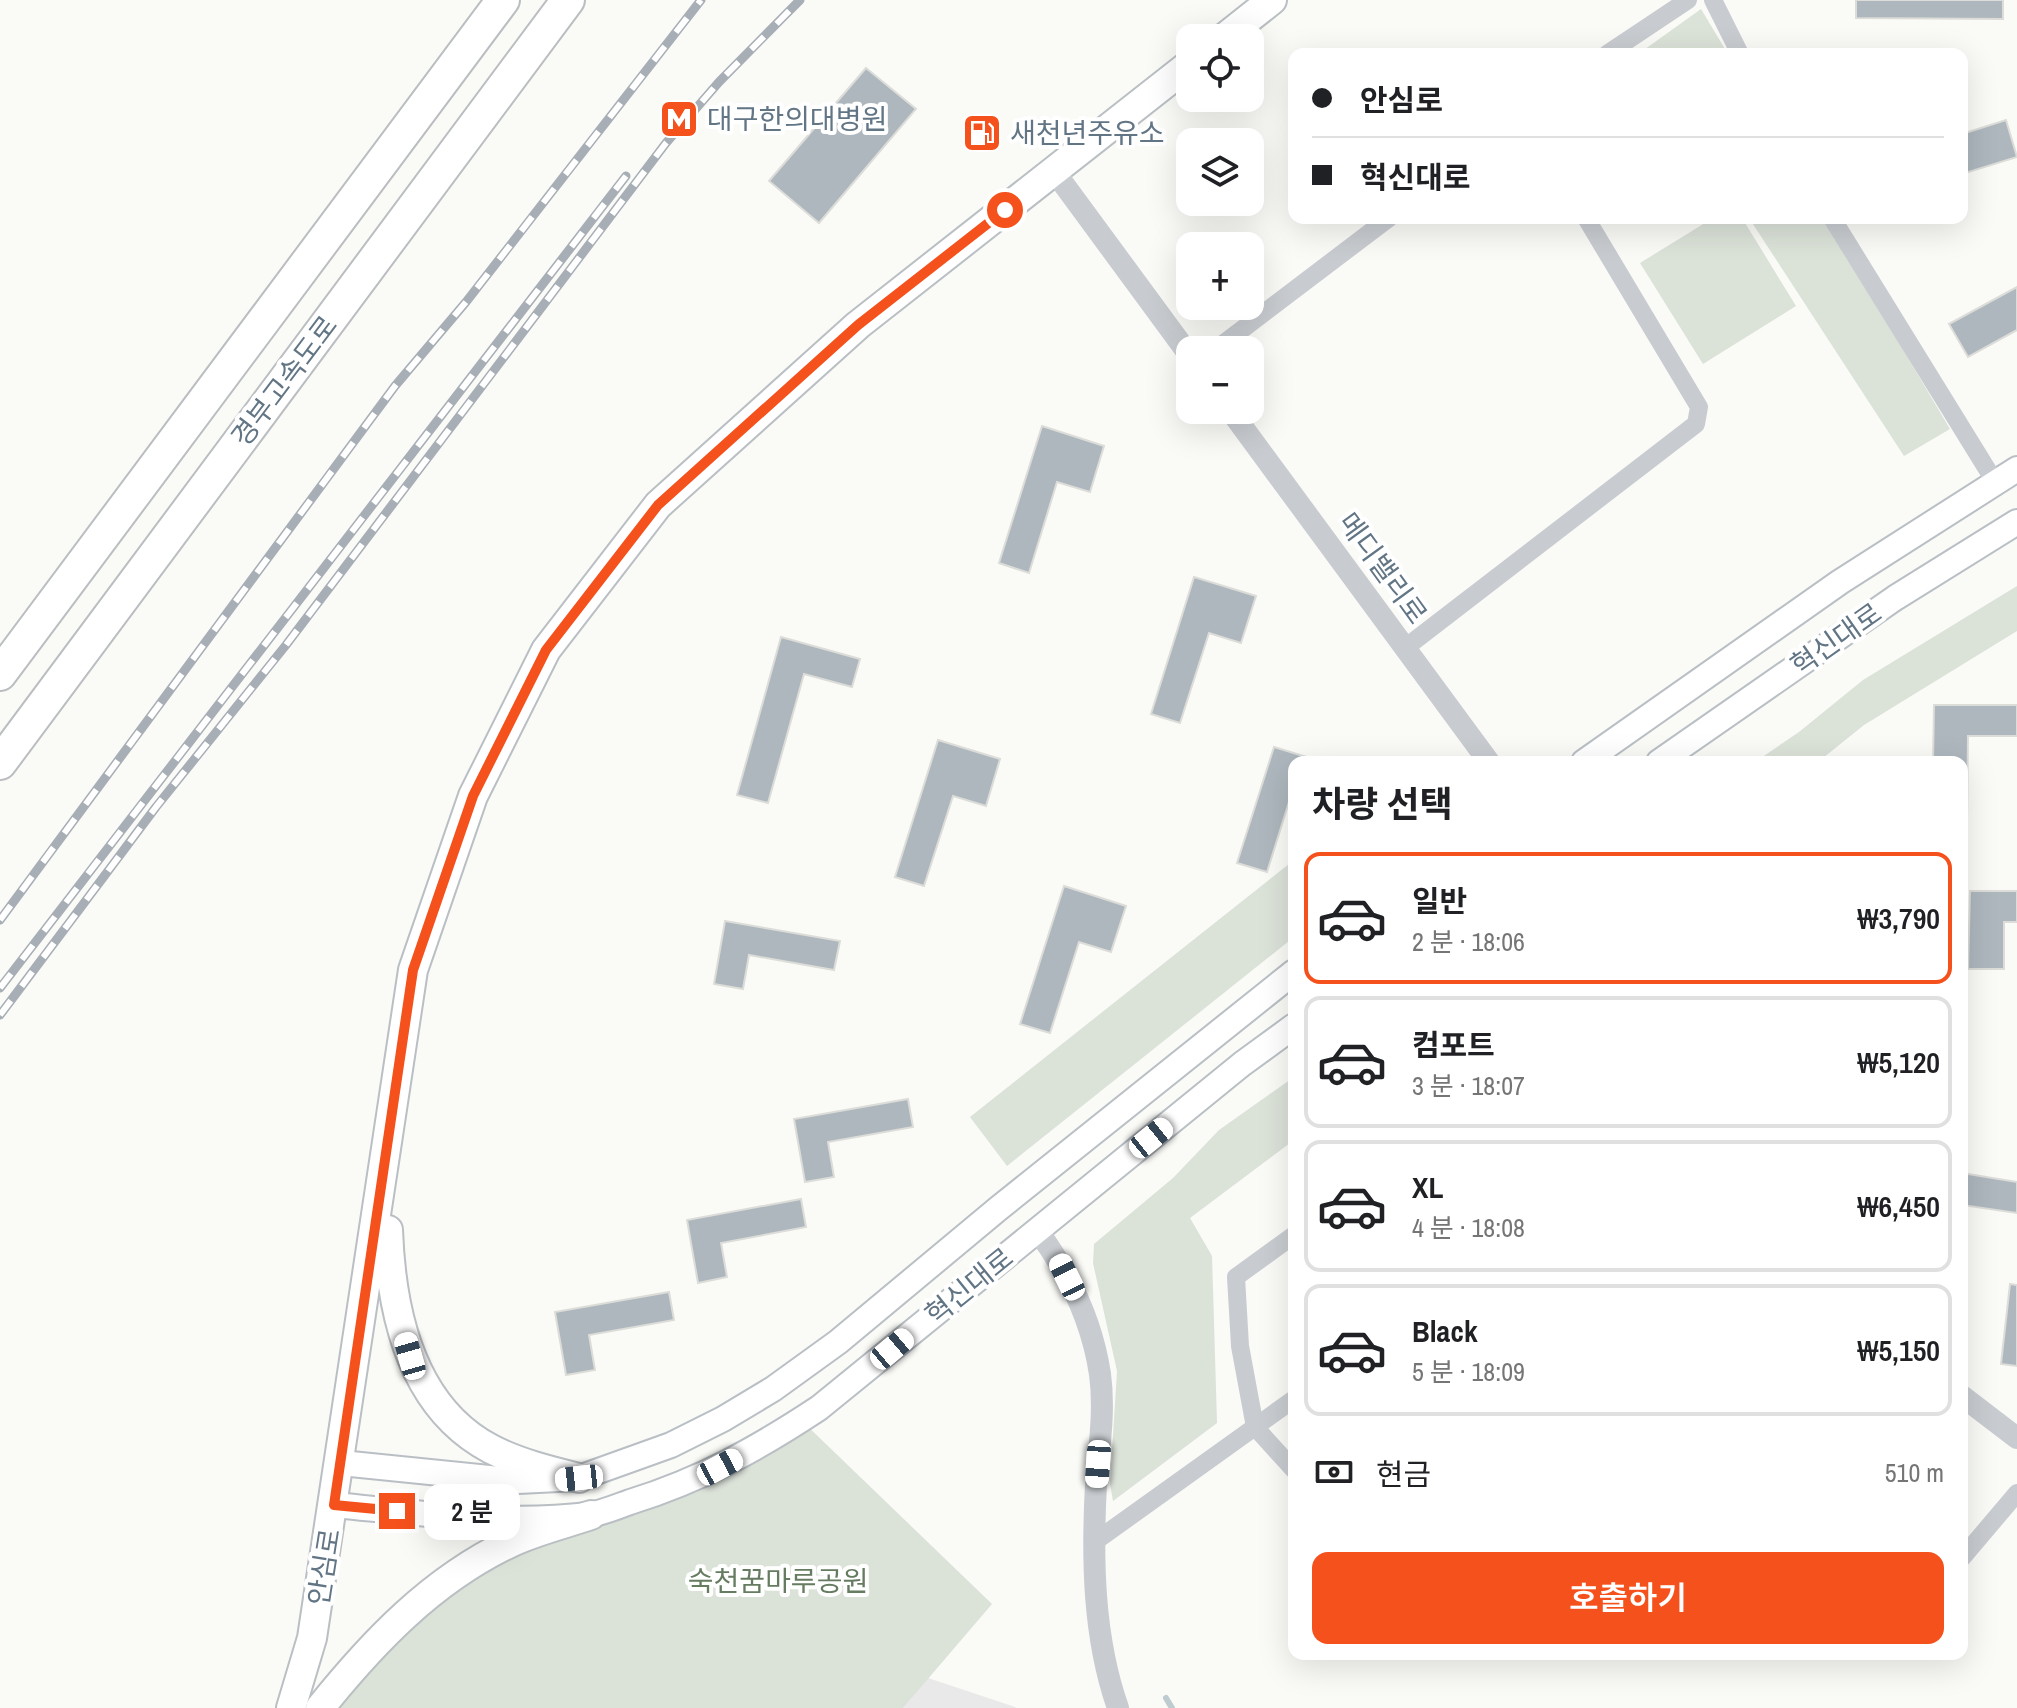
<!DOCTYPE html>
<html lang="ko">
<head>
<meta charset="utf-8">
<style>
	:root { --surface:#fff; --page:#f6f6f6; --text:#202124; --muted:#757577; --line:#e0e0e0; --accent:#f5511c }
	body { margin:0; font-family:"Archivo Narrow","Noto Sans KR",sans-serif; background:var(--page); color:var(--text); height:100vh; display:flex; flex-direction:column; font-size:30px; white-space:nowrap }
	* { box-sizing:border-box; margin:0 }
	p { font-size:26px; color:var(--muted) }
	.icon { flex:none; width:44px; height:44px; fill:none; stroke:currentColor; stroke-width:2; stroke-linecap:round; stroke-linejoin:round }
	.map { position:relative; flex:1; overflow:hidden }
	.panel { position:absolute; left:1288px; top:756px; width:680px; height:904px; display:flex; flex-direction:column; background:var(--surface); border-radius:16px; box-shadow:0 8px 32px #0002 }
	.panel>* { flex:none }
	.hud { position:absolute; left:1288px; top:48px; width:680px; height:176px; border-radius:16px; box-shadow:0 8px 32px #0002; display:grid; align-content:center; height:176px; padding:0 24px; background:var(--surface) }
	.controls { position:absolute; left:1176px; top:24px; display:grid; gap:16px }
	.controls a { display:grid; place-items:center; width:88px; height:88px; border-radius:16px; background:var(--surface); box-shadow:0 8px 32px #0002; font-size:40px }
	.end { position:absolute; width:36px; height:36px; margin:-18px; border:10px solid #f5511c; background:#fff; box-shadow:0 0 0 4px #fff }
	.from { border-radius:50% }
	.bubble { position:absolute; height:56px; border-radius:16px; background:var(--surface); box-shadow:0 8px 32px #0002; font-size:26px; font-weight:600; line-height:56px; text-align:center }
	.car { position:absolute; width:24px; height:48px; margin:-24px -12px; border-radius:10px; box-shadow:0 0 6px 2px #0007; background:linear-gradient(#fff 24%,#345 0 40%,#fff 0 76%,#345 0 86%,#fff 0) }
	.hud b { display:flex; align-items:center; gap:28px; height:76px; font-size:30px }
	.hud b+b { border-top:2px solid var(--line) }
	.hud i { width:20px; height:20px; background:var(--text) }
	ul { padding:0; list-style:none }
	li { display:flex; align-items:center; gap:24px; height:132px; margin:0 16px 12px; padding:0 8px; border:4px solid var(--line); border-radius:16px }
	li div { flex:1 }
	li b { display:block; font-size:30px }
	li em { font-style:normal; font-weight:600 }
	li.selected { border-color:var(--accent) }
	li>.icon { width:72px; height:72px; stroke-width:1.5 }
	h2 { padding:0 24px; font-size:36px; line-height:96px }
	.pay { display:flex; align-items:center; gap:20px; height:88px; padding:0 24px; font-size:30px }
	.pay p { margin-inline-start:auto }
	.button { display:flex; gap:16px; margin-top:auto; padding:16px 24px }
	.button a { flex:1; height:92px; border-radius:16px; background:var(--accent); color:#fff; font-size:32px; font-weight:600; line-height:92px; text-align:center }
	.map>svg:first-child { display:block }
	.built { fill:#e8e9e8 }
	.green { fill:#dbe2d8 }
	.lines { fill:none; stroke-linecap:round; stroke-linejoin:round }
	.stream { stroke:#becbcf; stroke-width:6 }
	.building { fill:#adb7bd; stroke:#dcdcd9; stroke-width:2 }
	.secondary-casing { stroke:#b9bfc4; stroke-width:28 }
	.primary-casing { stroke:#babfc3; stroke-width:32 }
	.motorway-casing { stroke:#babec1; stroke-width:36 }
	.minor { stroke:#c8ccd0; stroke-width:18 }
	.tertiary { stroke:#c8ccd0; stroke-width:22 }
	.secondary { stroke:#fff; stroke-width:24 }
	.primary { stroke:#fff; stroke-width:28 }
	.motorway { stroke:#fff; stroke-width:32 }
	.rail-casing { stroke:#a7aeb5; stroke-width:9 }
	.rail { stroke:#fff; stroke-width:6; stroke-dasharray:18; stroke-linecap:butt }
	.route { stroke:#f5511c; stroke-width:10 }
	.labels { text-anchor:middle; stroke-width:8; stroke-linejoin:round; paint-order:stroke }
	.poi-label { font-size:28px; fill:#627585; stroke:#fff; text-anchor:start }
	.street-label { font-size:28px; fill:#627585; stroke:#fff }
	.park-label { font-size:28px; fill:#667c61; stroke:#fff }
</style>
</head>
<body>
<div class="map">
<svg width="2017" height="1708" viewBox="0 0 2017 1708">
	<rect width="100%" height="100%" fill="#fafaf7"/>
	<path class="built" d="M928,1678L1015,1707L1016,1708H903Z"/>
	<g class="green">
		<path d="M1701,9L1728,54H1642L1641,52Z"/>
		<path d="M1713,218H1742L1796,306L1703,364L1640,263Z"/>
		<path d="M1749,218H1825L1950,429L1904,456Z"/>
		<path d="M2017,586V631L1864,725L1818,762H1755L1799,732L1863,680Z"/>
		<path d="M1294,860V937L1007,1166L970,1117Z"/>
		<path d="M1294,1077V1140L1190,1218L1212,1256L1217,1423L1113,1501L1110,1484L1117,1371L1093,1263L1094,1244L1173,1178L1219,1130Z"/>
		<path d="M801,1420L992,1604L903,1708H320L450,1577Z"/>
	</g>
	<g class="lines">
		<path class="stream" d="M1166,1698L1172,1708"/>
	</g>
	<g class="building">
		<path d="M1856,0H2003V19L1856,18Z"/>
		<path d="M866,68L916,109L819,223L769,181Z"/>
		<path d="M2006,120L2017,157L1962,174V134Z"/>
		<path d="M2017,287V330L1968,357L1949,324Z"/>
		<path d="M1042,426L1104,446L1090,492L1057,482L1029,573L999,563Z"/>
		<path d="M1194,577L1256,596L1241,643L1209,633L1180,723L1151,714Z"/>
		<path d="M781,637L860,659L852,687L804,674L768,803L737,795Z"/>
		<path d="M1934,705H2017V736H1968L1967,820H1962V762H1933Z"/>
		<path d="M938,740L1000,759L986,806L953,796L924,886L895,877Z"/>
		<path d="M1274,747L1323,762H1294V804L1289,802L1267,872L1237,863Z"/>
		<path d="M1064,886L1126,906L1111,952L1079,942L1050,1033L1020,1024Z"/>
		<path d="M1970,891H2017V922H2004V969H1968Z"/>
		<path d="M725,921L840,941L834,970L749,955L743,989L714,984Z"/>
		<path d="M908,1099L913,1127L828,1142L834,1177L805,1182L794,1119Z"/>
		<path d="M1962,1173L2017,1182V1213L1962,1205Z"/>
		<path d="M801,1199L806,1227L721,1243L727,1277L698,1283L687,1220Z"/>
		<path d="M2010,1284L2017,1285V1366L2001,1364Z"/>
		<path d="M669,1292L674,1320L589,1335L595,1370L566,1375L555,1312Z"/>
	</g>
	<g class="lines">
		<g class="secondary-casing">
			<g id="secondary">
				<path d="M1584,762L1840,582L2017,469"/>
				<path d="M1659,762L1895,598L2017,522"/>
				<path d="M341,1463L518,1481L579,1478L671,1445L723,1419L773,1389L838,1342L999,1208L1294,972"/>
				<path d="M334,1505C419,1513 504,1525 589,1515C602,1513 616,1507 630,1502C701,1480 757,1449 819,1408L1242,1064L1294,1026"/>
			</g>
		</g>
		<g class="primary-casing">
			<g id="primary">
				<path d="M1224,38L1272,0"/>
				<path d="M388,1230C391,1313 411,1407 491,1449C518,1463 550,1471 579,1478"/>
				<path d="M291,1708L312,1638L413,970L473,796L546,650L658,505L858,325L1190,64"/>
				<path d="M320,1708C373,1642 432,1580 510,1543C535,1531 565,1524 591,1515"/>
			</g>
		</g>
		<g class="motorway-casing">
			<g id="motorway">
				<path d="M0,674L503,0"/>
				<path d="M0,763L568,0"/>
			</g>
		</g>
		<g class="minor">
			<path d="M1713,0L1740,54"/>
			<path d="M1607,54L1688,0"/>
			<path d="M1832,218L1995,482"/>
			<path d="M1215,350L1389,218"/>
			<path d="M1405,648L1696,424L1699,407L1586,218"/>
			<path d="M1294,1235L1236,1277L1240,1346L1255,1427L1294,1470"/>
			<path d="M1093,1543L1294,1399"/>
			<path d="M1962,1558L2017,1493"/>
		</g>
		<g class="tertiary">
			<path d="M1054,171L1190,356"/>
			<path d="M1230,410L1489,762"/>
			<path d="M1037,1230C1069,1273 1092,1321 1100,1374C1105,1411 1099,1448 1096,1484C1092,1558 1093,1637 1118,1708"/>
			<path d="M1962,1396L2017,1438"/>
		</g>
		<use href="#secondary" class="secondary"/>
		<use href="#primary" class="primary"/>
		<use href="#motorway" class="motorway"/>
		<g class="rail-casing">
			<g id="rail">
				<path d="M0,920L395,386L466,302L701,0"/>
				<path d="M0,988L626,176"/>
				<path d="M0,1015L156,807L286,645L666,143L719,82L800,0"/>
			</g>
		</g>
		<use href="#rail" class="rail"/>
	</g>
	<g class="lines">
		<path class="route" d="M397,1511L334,1505L413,970L473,796L546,650L658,505L858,325L1005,210"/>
	</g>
	<defs>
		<g id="metro-square" transform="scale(2)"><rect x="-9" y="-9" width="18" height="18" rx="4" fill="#f5511c" stroke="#fff"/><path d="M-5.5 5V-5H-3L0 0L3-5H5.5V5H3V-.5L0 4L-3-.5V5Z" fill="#fff"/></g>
		<g id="fuel-square" transform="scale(2)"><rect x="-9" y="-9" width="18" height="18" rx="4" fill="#f5511c" stroke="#fff"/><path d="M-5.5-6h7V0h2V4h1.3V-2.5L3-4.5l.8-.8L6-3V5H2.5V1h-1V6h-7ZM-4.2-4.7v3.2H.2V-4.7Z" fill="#fff"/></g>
	</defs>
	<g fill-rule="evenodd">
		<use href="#metro-square" x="679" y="119"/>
		<use href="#fuel-square" x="982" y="133"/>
	</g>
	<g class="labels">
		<g class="poi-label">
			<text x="707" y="129">대구한의대병원</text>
			<text x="1010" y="143">새천년주유소</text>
		</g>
		<g class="street-label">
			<text transform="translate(284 381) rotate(-53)" y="10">경부고속도로</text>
			<text transform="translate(1383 568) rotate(54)" y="10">메디밸리로</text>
			<text transform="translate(1836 639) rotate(-35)" y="10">혁신대로</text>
			<text transform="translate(969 1286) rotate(-39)" y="10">혁신대로</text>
			<text transform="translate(324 1567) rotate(-81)" y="10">안심로</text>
		</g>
		<g class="park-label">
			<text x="778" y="1591">숙천꿈마루공원</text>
		</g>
	</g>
</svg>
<div class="controls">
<a><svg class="icon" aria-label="locate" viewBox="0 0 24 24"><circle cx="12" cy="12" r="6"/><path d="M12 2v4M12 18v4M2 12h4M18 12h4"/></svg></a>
<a><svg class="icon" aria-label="layers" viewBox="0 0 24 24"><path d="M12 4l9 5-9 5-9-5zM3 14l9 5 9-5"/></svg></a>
<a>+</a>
<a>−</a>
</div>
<i class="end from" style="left:1005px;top:210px"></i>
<i class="end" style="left:397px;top:1511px"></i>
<div class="bubble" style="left:424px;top:1484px;width:96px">2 분</div>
<i class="car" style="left:1151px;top:1138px;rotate:51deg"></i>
<i class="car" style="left:1067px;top:1277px;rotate:334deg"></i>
<i class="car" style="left:892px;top:1349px;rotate:50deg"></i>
<i class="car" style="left:410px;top:1356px;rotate:344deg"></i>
<i class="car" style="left:1098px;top:1464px;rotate:184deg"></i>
<i class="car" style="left:720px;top:1467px;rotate:62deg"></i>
<i class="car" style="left:579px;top:1478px;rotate:264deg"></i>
<div class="hud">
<b><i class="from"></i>안심로</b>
<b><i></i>혁신대로</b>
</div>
<section class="panel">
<h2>차량 선택</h2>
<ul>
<li class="selected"><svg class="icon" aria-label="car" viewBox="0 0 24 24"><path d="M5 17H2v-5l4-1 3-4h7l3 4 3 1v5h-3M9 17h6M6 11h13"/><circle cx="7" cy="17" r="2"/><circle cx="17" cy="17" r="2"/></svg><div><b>일반</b><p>2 분 · 18:06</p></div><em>₩3,790</em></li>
<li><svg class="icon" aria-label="car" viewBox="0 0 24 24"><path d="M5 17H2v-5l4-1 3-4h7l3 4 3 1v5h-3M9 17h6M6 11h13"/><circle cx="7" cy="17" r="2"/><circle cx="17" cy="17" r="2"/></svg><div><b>컴포트</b><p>3 분 · 18:07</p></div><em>₩5,120</em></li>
<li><svg class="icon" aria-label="car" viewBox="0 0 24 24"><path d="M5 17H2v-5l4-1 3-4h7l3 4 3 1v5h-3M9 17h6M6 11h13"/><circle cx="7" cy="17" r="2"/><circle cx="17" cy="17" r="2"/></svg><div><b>XL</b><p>4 분 · 18:08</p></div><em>₩6,450</em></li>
<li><svg class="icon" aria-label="car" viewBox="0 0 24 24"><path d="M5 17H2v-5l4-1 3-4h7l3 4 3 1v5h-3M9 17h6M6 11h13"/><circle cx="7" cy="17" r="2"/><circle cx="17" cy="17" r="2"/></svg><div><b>Black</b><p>5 분 · 18:09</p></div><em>₩5,150</em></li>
</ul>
<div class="pay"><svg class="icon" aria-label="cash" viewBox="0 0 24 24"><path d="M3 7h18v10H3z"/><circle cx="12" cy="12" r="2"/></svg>현금<p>510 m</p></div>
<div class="button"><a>호출하기</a></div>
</section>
</div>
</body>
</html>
